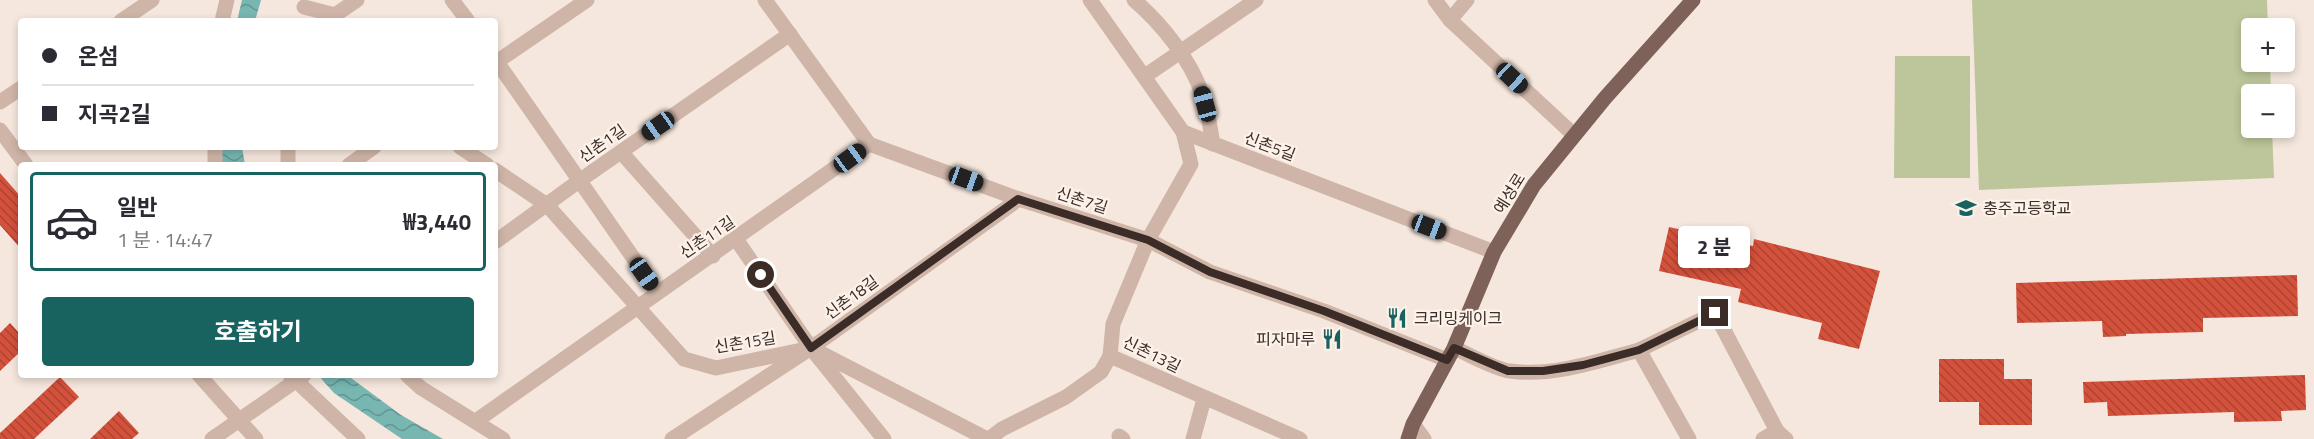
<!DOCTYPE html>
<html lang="ko">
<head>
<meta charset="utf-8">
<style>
	:root { --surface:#fff; --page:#f2f2f3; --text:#2b2b33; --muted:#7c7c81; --line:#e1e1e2; --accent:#18625f }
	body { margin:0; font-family:"Titillium Web","Noto Sans KR",sans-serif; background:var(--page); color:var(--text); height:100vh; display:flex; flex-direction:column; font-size:22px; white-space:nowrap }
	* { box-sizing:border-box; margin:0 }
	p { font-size:20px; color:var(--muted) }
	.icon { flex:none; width:33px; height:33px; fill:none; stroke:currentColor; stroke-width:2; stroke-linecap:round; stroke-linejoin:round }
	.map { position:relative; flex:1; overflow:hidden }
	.side { position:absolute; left:18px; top:162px; width:480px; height:216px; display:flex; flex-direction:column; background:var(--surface); border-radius:6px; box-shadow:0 3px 9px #0003 }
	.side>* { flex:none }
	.top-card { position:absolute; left:18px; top:18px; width:480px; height:132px; border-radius:6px; box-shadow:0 3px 9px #0003; display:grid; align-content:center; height:132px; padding:0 24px; background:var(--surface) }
	.buttons { position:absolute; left:2241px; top:18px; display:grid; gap:12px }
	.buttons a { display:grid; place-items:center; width:54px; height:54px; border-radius:6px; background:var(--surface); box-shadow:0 3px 9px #0003; font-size:30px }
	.end { position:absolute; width:27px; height:27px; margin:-14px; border:8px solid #3b2c28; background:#fff; box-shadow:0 0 0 3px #fff }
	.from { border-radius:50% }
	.bubble { position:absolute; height:42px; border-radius:6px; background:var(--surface); box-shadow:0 3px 9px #0003; font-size:20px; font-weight:700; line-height:42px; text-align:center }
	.car { position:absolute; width:18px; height:36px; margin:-18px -9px; border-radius:8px; box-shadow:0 0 4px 2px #0007; background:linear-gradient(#222 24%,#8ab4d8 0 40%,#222 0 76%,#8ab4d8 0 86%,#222 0) }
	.top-card b { display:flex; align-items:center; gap:21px; height:57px; font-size:22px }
	.top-card b+b { border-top:2px solid var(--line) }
	.top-card i { width:15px; height:15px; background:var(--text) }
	ul { padding:10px 0 0; list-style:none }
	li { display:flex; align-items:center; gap:18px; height:99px; margin:0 12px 9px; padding:0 12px; border:3px solid transparent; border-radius:6px }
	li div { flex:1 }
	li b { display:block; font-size:22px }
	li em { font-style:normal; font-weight:700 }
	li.selected { border-color:var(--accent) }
	li>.icon { width:54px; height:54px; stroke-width:1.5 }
	.primary-button { display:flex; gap:12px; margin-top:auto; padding:12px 24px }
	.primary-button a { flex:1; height:69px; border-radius:6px; background:var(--accent); color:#fff; font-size:24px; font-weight:700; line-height:69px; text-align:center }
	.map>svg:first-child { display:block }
	.park { fill:#bcc69a }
	.water { fill:url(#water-waves) }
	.building { fill:url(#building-back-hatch) }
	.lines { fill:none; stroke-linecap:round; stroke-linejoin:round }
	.minor { stroke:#cfb5a7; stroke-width:15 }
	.major { stroke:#7e6158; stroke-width:15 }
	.route { stroke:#3b2c28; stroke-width:8 }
	.labels { text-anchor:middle; stroke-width:4.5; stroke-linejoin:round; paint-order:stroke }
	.street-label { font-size:16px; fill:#3b2c28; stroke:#fcf2ea }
	.poi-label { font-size:16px; fill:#3b2c28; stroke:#fcf2ea; text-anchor:start }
</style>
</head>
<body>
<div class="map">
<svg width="2314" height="439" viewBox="0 0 2314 439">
	<defs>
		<pattern id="water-waves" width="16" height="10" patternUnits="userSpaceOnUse" patternTransform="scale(1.5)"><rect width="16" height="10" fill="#78b6b2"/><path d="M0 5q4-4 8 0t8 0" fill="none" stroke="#649491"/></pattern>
		<pattern id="building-back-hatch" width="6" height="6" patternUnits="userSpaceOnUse" patternTransform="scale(1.5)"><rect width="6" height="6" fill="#d4513c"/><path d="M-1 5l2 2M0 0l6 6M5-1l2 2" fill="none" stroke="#ad4332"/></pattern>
	</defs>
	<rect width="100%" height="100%" fill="#f5e7dd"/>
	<g class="park">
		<path d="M1972,0H2267L2268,28H2252V62H2270L2271,94H2252V128H2272L2274,178L1979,190Z"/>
		<path d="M1895,56H1970V178H1894Z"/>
	</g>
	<g class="water">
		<path d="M242,0H261L255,21H237Z"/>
		<path d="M220,147H242L245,165H221Z"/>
		<path d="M318,375H347L401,415L443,439H402L334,393Z"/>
	</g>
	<g class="building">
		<path d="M0,173L21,197V249L0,225Z"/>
		<path d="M1669,227L1753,246L1754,239L1880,271L1859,349L1818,339L1822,323L1738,302L1741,289L1659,271Z"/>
		<path d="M2297,275L2298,316L2203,318V332L2126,334V336L2103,337L2102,321L2017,323L2016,283Z"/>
		<path d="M10,323L21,335V351L0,371V333Z"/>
		<path d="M1939,359H2004V379H2032V425H1979V402H1939Z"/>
		<path d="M2305,375L2306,410L2281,411L2282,421L2234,422V412L2108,416L2107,402L2084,403L2083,382Z"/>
		<path d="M60,377L79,397L34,439H0V433Z"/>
		<path d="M119,411L139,433L132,439H90Z"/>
	</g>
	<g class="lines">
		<g class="minor">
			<path d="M452,0L468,21"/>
			<path d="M765,0L869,144L1019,199L1148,240L1210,272L1324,311L1447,360"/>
			<path d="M1090,0L1183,132L1494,252"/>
			<path d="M1134,0C1161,23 1191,60 1202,94C1208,110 1210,127 1213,144"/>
			<path d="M1435,0L1450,20L1574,135"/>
			<path d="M304,7L335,15L357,0"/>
			<path d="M1450,20L1467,0"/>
			<path d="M121,21L152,0"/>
			<path d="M222,21L227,0"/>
			<path d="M495,59L657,292"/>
			<path d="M495,63L587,0"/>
			<path d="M1145,76L1256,0"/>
			<path d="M0,102L21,88"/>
			<path d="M0,130L26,165"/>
			<path d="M215,147V165"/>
			<path d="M288,147V165"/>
			<path d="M460,147L487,165"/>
			<path d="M621,152L713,256"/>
			<path d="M349,165L374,147"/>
			<path d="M495,170L547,205L684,359L716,368L811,348L987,439"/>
			<path d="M736,239L811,348L884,439"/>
			<path d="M495,242L579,181L790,34"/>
			<path d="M1454,348C1469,354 1494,369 1510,371C1553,377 1598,361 1639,350L1689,439"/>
			<path d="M1639,350L1715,313L1777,431L1786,439"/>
			<path d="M1110,356L1300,439"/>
			<path d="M199,375L256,439"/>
			<path d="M290,375L358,439"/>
			<path d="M407,375L421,388L503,439"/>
			<path d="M476,421L869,144"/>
			<path d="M1413,424L1424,439"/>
			<path d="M1119,436L1123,439"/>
			<path d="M212,439L304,375"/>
			<path d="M672,439L811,348L1019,199"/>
			<path d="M989,439L1002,429L1066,397L1101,372L1110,356L1113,324L1148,240L1191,164L1183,132"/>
			<path d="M1193,439L1204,399"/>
			<path d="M1763,439L1777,431"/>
		</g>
		<path class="major" d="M1408,439L1413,424L1454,348L1494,252L1534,185L1605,98L1693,0"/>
	</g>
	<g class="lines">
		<path class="route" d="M761,275L811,348L1018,199L1148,240L1210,272L1324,311L1447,360L1454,348L1508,371H1543L1583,365L1639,350L1715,313"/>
	</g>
	<defs>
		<g id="school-bare" transform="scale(1.62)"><path d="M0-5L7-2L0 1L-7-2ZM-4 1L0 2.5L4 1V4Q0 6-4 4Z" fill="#18625f" stroke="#fcf2ea" stroke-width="2.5" paint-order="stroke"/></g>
		<g id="restaurant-bare" transform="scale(1.62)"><path d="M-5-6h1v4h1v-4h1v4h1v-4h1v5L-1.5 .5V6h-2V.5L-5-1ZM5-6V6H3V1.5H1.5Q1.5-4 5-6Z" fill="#18625f" stroke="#fcf2ea" stroke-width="2.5" paint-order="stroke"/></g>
	</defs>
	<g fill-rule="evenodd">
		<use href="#school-bare" x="1966" y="208"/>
		<use href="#restaurant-bare" x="1397" y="318"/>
		<use href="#restaurant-bare" x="1332" y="339"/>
	</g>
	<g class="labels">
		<g class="street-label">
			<text transform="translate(602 143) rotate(-35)" y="6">신촌1길</text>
			<text transform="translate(1270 146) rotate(21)" y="6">신촌5길</text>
			<text transform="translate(1509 193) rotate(-58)" y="6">예성로</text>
			<text transform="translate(1082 200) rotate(18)" y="6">신촌7길</text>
			<text transform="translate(707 237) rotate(-34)" y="6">신촌11길</text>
			<text transform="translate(851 297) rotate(-36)" y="6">신촌18길</text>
			<text transform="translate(745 342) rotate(-9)" y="6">신촌15길</text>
			<text transform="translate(1152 354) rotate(26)" y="6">신촌13길</text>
		</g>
		<g class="poi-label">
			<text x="1983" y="214">충주고등학교</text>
			<text x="1414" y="324">크리밍케이크</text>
			<text x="1315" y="345" text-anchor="end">피자마루</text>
		</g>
	</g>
</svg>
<div class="buttons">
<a>+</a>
<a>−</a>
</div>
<i class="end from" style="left:761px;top:275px"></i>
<i class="end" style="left:1715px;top:313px"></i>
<div class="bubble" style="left:1678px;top:226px;width:72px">2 분</div>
<i class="car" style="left:1512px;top:78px;rotate:133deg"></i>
<i class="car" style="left:1205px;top:104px;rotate:345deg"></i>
<i class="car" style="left:658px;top:126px;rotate:235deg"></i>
<i class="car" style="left:850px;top:158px;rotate:54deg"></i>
<i class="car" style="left:966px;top:179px;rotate:110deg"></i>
<i class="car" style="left:1429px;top:227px;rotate:111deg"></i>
<i class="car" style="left:644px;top:274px;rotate:145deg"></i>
<div class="top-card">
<b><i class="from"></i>온섬</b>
<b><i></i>지곡2길</b>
</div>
<section class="side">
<ul>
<li class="selected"><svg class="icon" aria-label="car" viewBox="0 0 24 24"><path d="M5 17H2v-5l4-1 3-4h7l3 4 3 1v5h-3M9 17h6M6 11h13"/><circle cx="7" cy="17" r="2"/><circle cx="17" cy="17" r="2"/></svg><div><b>일반</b><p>1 분 · 14:47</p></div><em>₩3,440</em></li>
</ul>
<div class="primary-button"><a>호출하기</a></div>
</section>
</div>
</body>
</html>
